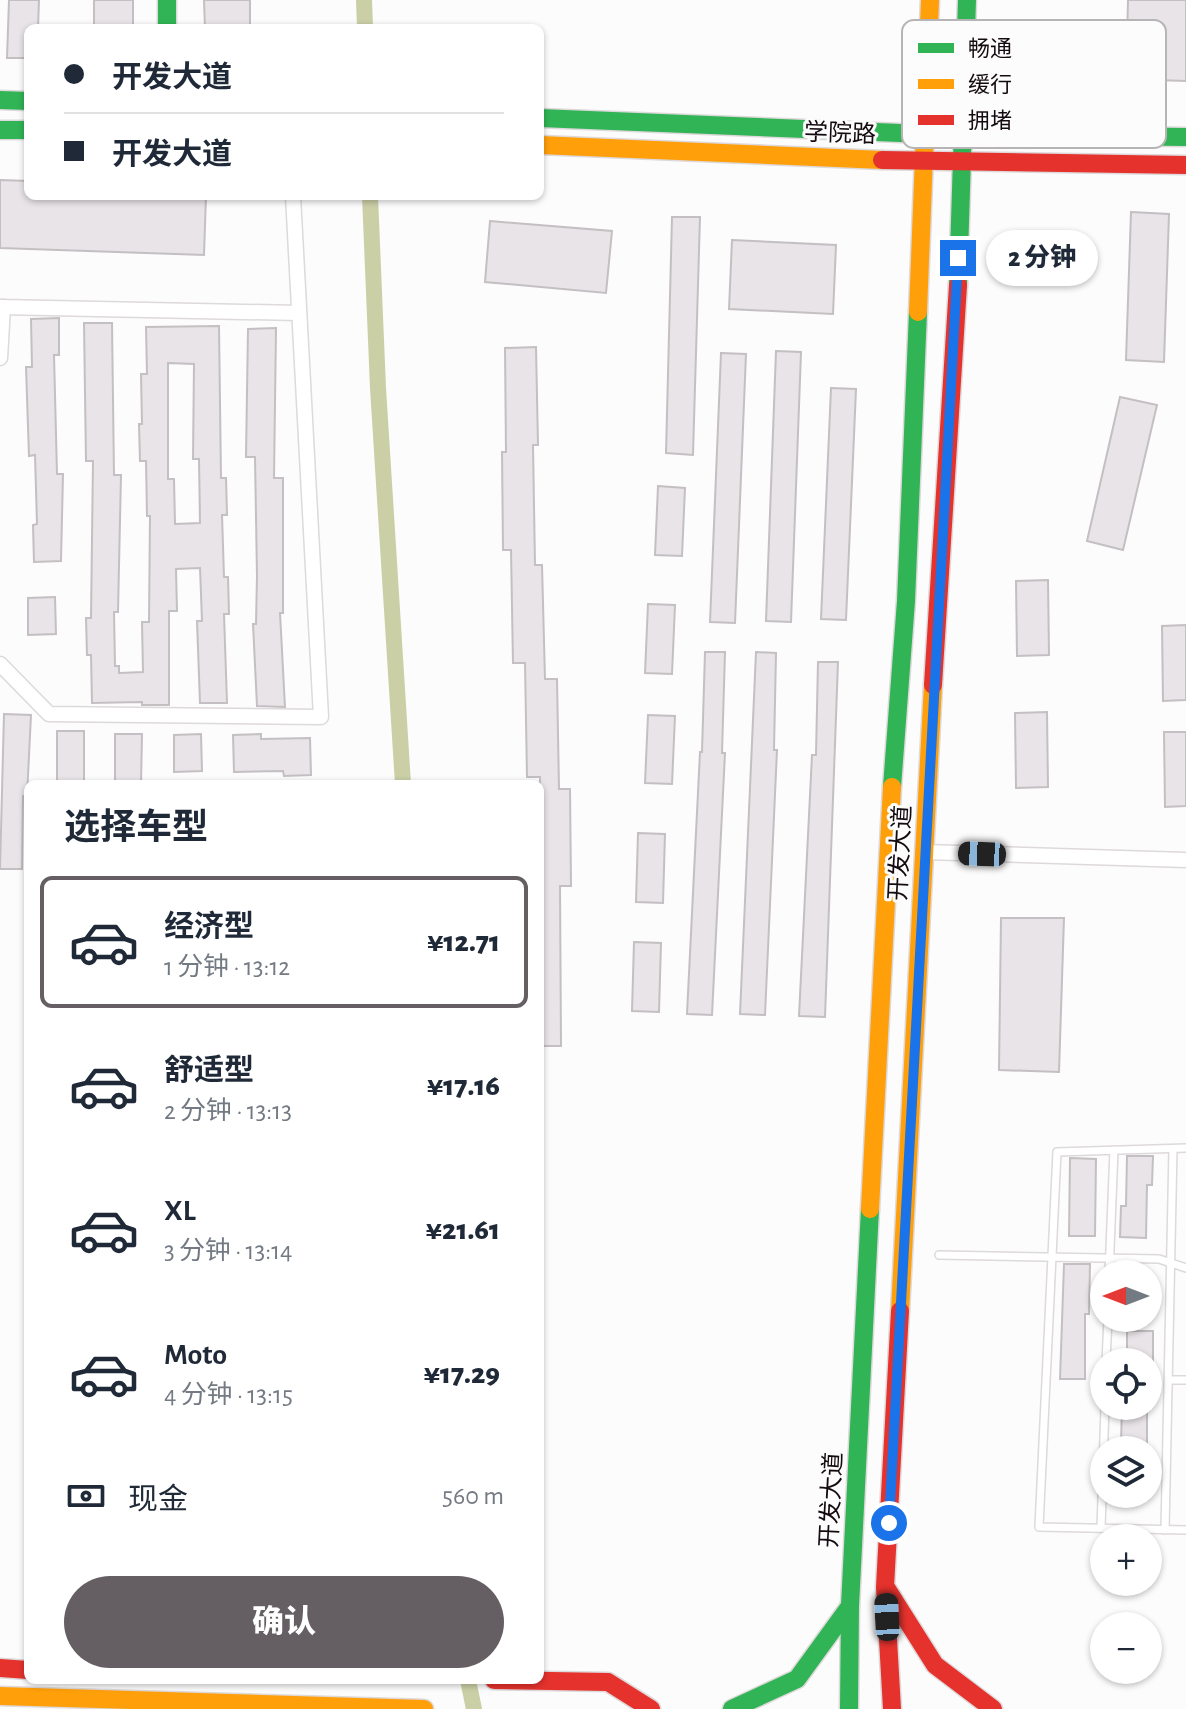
<!DOCTYPE html>
<html lang="zh">
<head>
<meta charset="utf-8">
<style>
	:root { --surface:#fff; --page:#f6f6f7; --text:#1f2937; --muted:#747a83; --line:#e0e1e3; --accent:#655f63 }
	body { margin:0; font-family:"Alegreya Sans","Noto Sans SC",sans-serif; background:var(--page); color:var(--text); height:100vh; display:flex; flex-direction:column; font-size:30px; white-space:nowrap }
	* { box-sizing:border-box; margin:0 }
	p { font-size:26px; color:var(--muted) }
	.icon { flex:none; width:44px; height:44px; fill:none; stroke:currentColor; stroke-width:2; stroke-linecap:round; stroke-linejoin:round }
	.map { position:relative; flex:1; overflow:hidden }
	.details { position:absolute; left:24px; top:780px; width:520px; height:904px; display:flex; flex-direction:column; background:var(--surface); border-radius:12px; box-shadow:0 2px 6px #0004 }
	.details>* { flex:none }
	.top-card { position:absolute; left:24px; top:24px; width:520px; height:176px; border-radius:12px; box-shadow:0 2px 6px #0004; display:grid; align-content:center; height:176px; padding:0 40px; background:var(--surface) }
	.needle { width:52px; rotate:270deg }
	.fabs { position:absolute; left:1090px; top:1260px; display:grid; gap:16px }
	.fabs a { display:grid; place-items:center; width:72px; height:72px; border-radius:50%; background:var(--surface); box-shadow:0 2px 6px #0004; font-size:40px }
	.end { position:absolute; width:36px; height:36px; margin:-18px; border:10px solid #1a73e8; background:#fff; box-shadow:0 0 0 4px #fff }
	.from { border-radius:50% }
	.bubble { position:absolute; height:56px; border-radius:28px; background:var(--surface); box-shadow:0 2px 6px #0004; font-size:26px; font-weight:800; line-height:56px; text-align:center }
	.car { position:absolute; width:24px; height:48px; margin:-24px -12px; border-radius:10px; box-shadow:0 0 6px 2px #0007; background:linear-gradient(#222 24%,#8ab4d8 0 40%,#222 0 76%,#8ab4d8 0 86%,#222 0) }
	.top-card b { display:flex; align-items:center; gap:28px; height:76px; font-size:30px }
	.top-card b+b { border-top:2px solid var(--line) }
	.top-card i { width:20px; height:20px; background:var(--text) }
	ul { padding:0; list-style:none }
	li { display:flex; align-items:center; gap:24px; height:132px; margin:0 16px 12px; padding:0 24px; border:4px solid transparent; border-radius:12px }
	li div { flex:1 }
	li b { display:block; font-size:30px }
	li em { font-style:normal; font-weight:800 }
	li.current { border-color:var(--accent) }
	li>.icon { width:72px; height:72px; stroke-width:1.5 }
	h2 { padding:0 40px; font-size:36px; line-height:96px }
	.pay { display:flex; align-items:center; gap:20px; height:88px; padding:0 40px; font-size:30px }
	.pay p { margin-inline-start:auto }
	.button { display:flex; gap:16px; margin-top:auto; padding:16px 40px }
	.button a { flex:1; height:92px; border-radius:48px; background:var(--accent); color:#fff; font-size:32px; font-weight:800; line-height:92px; text-align:center }
	.map>svg:first-child { display:block }
	.lines { fill:none; stroke-linecap:round; stroke-linejoin:round }
	.canal { stroke:#cacfa6; stroke-width:16 }
	.building { fill:#e9e4e7; stroke:#c4bfc2; stroke-width:2; fill-rule:evenodd }
	.lane-casing { stroke:#ded9db; stroke-width:10 }
	.street-casing { stroke:#ded9db; stroke-width:17 }
	.fast-casing { stroke:#ded9db; stroke-width:21 }
	.slow-casing { stroke:#ded9db; stroke-width:21 }
	.jam-casing { stroke:#ded9db; stroke-width:21 }
	.lane { stroke:#fff; stroke-width:7 }
	.street { stroke:#fff; stroke-width:14 }
	.fast { stroke:#30b455; stroke-width:18 }
	.slow { stroke:#ff9f0a; stroke-width:18 }
	.jam { stroke:#e5322d; stroke-width:18 }
	.route { stroke:#1a73e8; stroke-width:10 }
	.labels { text-anchor:middle; stroke-width:6; stroke-linejoin:round; paint-order:stroke }
	.street-label { font-size:24px; fill:#140b10; stroke:#fcfcfc }
	.key { fill:#fcfcfc; stroke:#b6b4b5; stroke-width:2 }
	.key-label { font-size:22px; fill:#140b10 }
</style>
</head>
<body>
<div class="map">
<svg width="1186" height="1709" viewBox="0 0 1186 1709">
	<rect width="100%" height="100%" fill="#fcfcfc"/>
	<g class="lines">
		<g class="canal">
			<path d="M364,0L365,28"/>
			<path d="M370,196L378,388L403,784"/>
			<path d="M468,1680L474,1709"/>
		</g>
	</g>
	<g class="building">
		<path d="M9,0H39L38,28H28V58H7Z"/>
		<rect x="94" y="0" width="39" height="28"/>
		<path d="M204,0H250V28H205Z"/>
		<path d="M1128,0H1186V81L1126,79Z"/>
		<path d="M0,180L28,181V196H206L204,255L0,248Z"/>
		<path d="M1131,212L1169,214L1164,362L1126,360Z"/>
		<path d="M672,217H700L693,455L666,453Z"/>
		<path d="M490,221L612,231L606,293L485,282Z"/>
		<path d="M732,240L836,245L833,314L729,309Z"/>
		<path d="M59,318V355H54L57,474H63L61,561L34,562L33,525L37,524L35,455L29,456L26,367H32L31,319Z"/>
		<path d="M84,323H112L114,475H121L118,612H114L115,666H119V673L143,672L142,622H149L150,516H147L146,461H140L139,424H142L141,374H147L146,327L219,326L221,478H226L227,515H222L224,577H228L229,614H224L227,703H200L197,621H202L200,568L176,569L177,611H169V705H142V702L92,703L91,655H87L86,618H91L93,461H86ZM168,363L194,364L193,459H199L200,523L175,524L174,479H168Z"/>
		<path d="M276,328L274,478H283V613H280L285,707L257,706L253,624H256L257,576L255,457H246L248,329Z"/>
		<path d="M536,347L538,445H533L535,565H542L545,679H557L559,789H570L571,886H560L561,1046H540V777H527L525,663H513L511,550H503L502,452H506L505,348Z"/>
		<path d="M776,351L801,352L791,622L766,621Z"/>
		<path d="M721,353L746,354L735,623L710,622Z"/>
		<path d="M831,388L856,389L846,620L821,619Z"/>
		<path d="M1120,397L1157,405L1123,550L1087,541Z"/>
		<path d="M658,486L685,488L682,556L655,555Z"/>
		<path d="M1048,580L1049,655L1017,656L1016,581Z"/>
		<path d="M55,597L56,634L28,635V598Z"/>
		<path d="M648,604L675,605L672,674L645,673Z"/>
		<path d="M1186,625V700L1163,701L1162,626Z"/>
		<path d="M705,652H725L722,753H725L712,1015L687,1014L700,752H702Z"/>
		<path d="M756,652L776,653L774,750H777L765,1015L740,1014Z"/>
		<path d="M818,662H838L825,1017L799,1016L812,755H816Z"/>
		<path d="M1047,712L1048,787L1016,788L1015,713Z"/>
		<path d="M4,714L31,715L27,796H23L22,869H0Z"/>
		<path d="M648,715L675,716L672,784L645,783Z"/>
		<rect x="57" y="731" width="27" height="53"/>
		<path d="M1164,732H1186V806L1165,807Z"/>
		<path d="M115,734H142L141,784H115Z"/>
		<path d="M201,734L202,771L174,772V735Z"/>
		<path d="M261,734V739L310,738L311,775L284,776L283,771L234,772L233,735Z"/>
		<path d="M638,833L665,834L663,903L636,902Z"/>
		<path d="M1001,918H1064L1059,1072L999,1070Z"/>
		<path d="M634,942L661,943L659,1012L632,1011Z"/>
		<path d="M1127,1156H1153L1152,1185H1147L1146,1238L1120,1237L1121,1206H1126Z"/>
		<path d="M1070,1158L1096,1159L1095,1236H1069Z"/>
		<path d="M1064,1264H1090L1089,1314H1085V1379H1060Z"/>
		<rect x="1127" y="1331" width="26" height="31"/>
		<path d="M1122,1406H1147V1444H1121Z"/>
	</g>
	<g class="lines">
		<g class="lane-casing">
			<g id="lane">
				<path d="M1186,1148L1057,1152L1039,1527L1186,1530"/>
				<path d="M939,1255L1159,1259L1186,1268"/>
				<path d="M1109,1274L1114,1150"/>
				<path d="M1106,1362L1108,1318"/>
				<path d="M1171,1380H1186"/>
				<path d="M1101,1528L1105,1406"/>
				<path d="M1165,1530L1173,1149"/>
			</g>
		</g>
		<g class="street-casing">
			<g id="street">
				<path d="M0,307L299,313"/>
				<path d="M0,358L3,307"/>
				<path d="M0,664L49,714L321,717L293,196"/>
				<path d="M924,852L1186,860"/>
			</g>
		</g>
		<g class="fast-casing">
			<g id="fast">
				<path d="M167,0V28"/>
				<path d="M0,100L28,101"/>
				<path d="M540,118L924,134L1186,137"/>
				<path d="M0,130H28"/>
				<path d="M958,285L967,0"/>
				<path d="M892,787L906,601L918,312"/>
				<path d="M732,1709L797,1679L850,1606"/>
				<path d="M849,1709L850,1606L870,1209"/>
			</g>
		</g>
		<g class="slow-casing">
			<g id="slow">
				<path d="M540,145L882,160"/>
				<path d="M918,312L930,0"/>
				<path d="M870,1209L892,787"/>
				<path d="M900,1311L933,685"/>
				<path d="M0,1696L424,1709"/>
			</g>
		</g>
		<g class="jam-casing">
			<g id="jam">
				<path d="M882,160L1186,165"/>
				<path d="M933,685L958,285"/>
				<path d="M887,1589L935,1665L993,1709"/>
				<path d="M0,1668L28,1670"/>
				<path d="M494,1680L608,1682L651,1709"/>
				<path d="M892,1709L885,1587L900,1311"/>
			</g>
		</g>
		<use href="#lane" class="lane"/>
		<use href="#street" class="street"/>
		<use href="#fast" class="fast"/>
		<use href="#slow" class="slow"/>
		<use href="#jam" class="jam"/>
	</g>
	<g class="lines">
		<path class="route" d="M889,1523L958,258"/>
	</g>
	<g class="labels">
		<g class="street-label">
			<text transform="translate(840 133) rotate(2)" y="8">学院路</text>
			<text transform="translate(900 853) rotate(-87)" y="8">开发大道</text>
			<text transform="translate(831 1500) rotate(-87)" y="8">开发大道</text>
		</g>
	</g>
	<rect x="902" y="20" width="264" height="128" rx="12" class="key"/>
	<rect x="918" y="43" width="36" height="10" fill="#30b455"/>
	<rect x="918" y="79" width="36" height="10" fill="#ff9f0a"/>
	<rect x="918" y="115" width="36" height="10" fill="#e5322d"/>
	<g class="key-label">
		<text x="968" y="56">畅通</text>
		<text x="968" y="92">缓行</text>
		<text x="968" y="128">拥堵</text>
	</g>
</svg>
<div class="fabs">
<a><svg class="needle" viewBox="-14 -14 28 28"><path d="M0-13l5 13h-10z" fill="#e53935"/><path d="M0 13l5-13h-10z" fill="#747a83"/></svg></a>
<a><svg class="icon" aria-label="locate" viewBox="0 0 24 24"><circle cx="12" cy="12" r="6"/><path d="M12 2v4M12 18v4M2 12h4M18 12h4"/></svg></a>
<a><svg class="icon" aria-label="layers" viewBox="0 0 24 24"><path d="M12 4l9 5-9 5-9-5zM3 14l9 5 9-5"/></svg></a>
<a>+</a>
<a>−</a>
</div>
<i class="end from" style="left:889px;top:1523px"></i>
<i class="end" style="left:958px;top:258px"></i>
<div class="bubble" style="left:986px;top:230px;width:112px">2 分钟</div>
<i class="car" style="left:982px;top:854px;rotate:272deg"></i>
<i class="car" style="left:887px;top:1617px;rotate:357deg"></i>
<div class="top-card">
<b><i class="from"></i>开发大道</b>
<b><i></i>开发大道</b>
</div>
<section class="details">
<h2>选择车型</h2>
<ul>
<li class="current"><svg class="icon" aria-label="car" viewBox="0 0 24 24"><path d="M5 17H2v-5l4-1 3-4h7l3 4 3 1v5h-3M9 17h6M6 11h13"/><circle cx="7" cy="17" r="2"/><circle cx="17" cy="17" r="2"/></svg><div><b>经济型</b><p>1 分钟 · 13:12</p></div><em>¥12.71</em></li>
<li><svg class="icon" aria-label="car" viewBox="0 0 24 24"><path d="M5 17H2v-5l4-1 3-4h7l3 4 3 1v5h-3M9 17h6M6 11h13"/><circle cx="7" cy="17" r="2"/><circle cx="17" cy="17" r="2"/></svg><div><b>舒适型</b><p>2 分钟 · 13:13</p></div><em>¥17.16</em></li>
<li><svg class="icon" aria-label="car" viewBox="0 0 24 24"><path d="M5 17H2v-5l4-1 3-4h7l3 4 3 1v5h-3M9 17h6M6 11h13"/><circle cx="7" cy="17" r="2"/><circle cx="17" cy="17" r="2"/></svg><div><b>XL</b><p>3 分钟 · 13:14</p></div><em>¥21.61</em></li>
<li><svg class="icon" aria-label="car" viewBox="0 0 24 24"><path d="M5 17H2v-5l4-1 3-4h7l3 4 3 1v5h-3M9 17h6M6 11h13"/><circle cx="7" cy="17" r="2"/><circle cx="17" cy="17" r="2"/></svg><div><b>Moto</b><p>4 分钟 · 13:15</p></div><em>¥17.29</em></li>
</ul>
<div class="pay"><svg class="icon" aria-label="cash" viewBox="0 0 24 24"><path d="M3 7h18v10H3z"/><circle cx="12" cy="12" r="2"/></svg>现金<p>560 m</p></div>
<div class="button"><a>确认</a></div>
</section>
</div>
</body>
</html>
